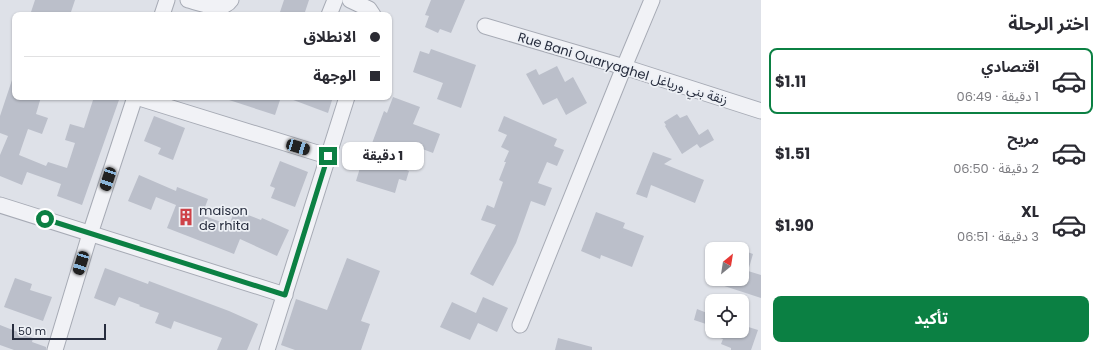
<!DOCTYPE html>
<html lang="ar">
<head>
<meta charset="utf-8">
<style>
	:root { --surface:#fff; --page:#f2f2f3; --text:#2b2b33; --muted:#7c7c81; --line:#e1e1e2; --accent:#0b8043 }
	body { margin:0; font-family:Poppins,"Noto Sans Arabic",sans-serif; background:var(--page); color:var(--text); direction:rtl; height:100vh; display:flex; flex-direction:column; font-size:15px; white-space:nowrap }
	* { box-sizing:border-box; margin:0 }
	p { font-size:13px; color:var(--muted) }
	.icon { flex:none; width:22px; height:22px; fill:none; stroke:currentColor; stroke-width:2; stroke-linecap:round; stroke-linejoin:round }
	.map { position:relative; flex:1; overflow:hidden; direction:ltr }
	.panel { display:flex; flex-direction:column; background:var(--surface); width:340px }
	.panel>* { flex:none }
	.top-card { position:absolute; left:12px; top:12px; width:380px; height:88px; border-radius:8px; box-shadow:0 1px 3px #0004; direction:rtl; display:grid; align-content:center; height:88px; padding:0 12px; background:var(--surface) }
	.needle { width:26px; rotate:30deg }
	.tools { position:absolute; left:705px; top:242px; display:grid; gap:8px }
	.tools a { display:grid; place-items:center; width:44px; height:44px; border-radius:8px; background:var(--surface); box-shadow:0 1px 3px #0004; font-size:20px }
	.scale { position:absolute; left:12px; bottom:10px; width:94px; box-sizing:border-box; padding-left:4px; border:2px solid #272d3e; border-top:0; font-size:11px; line-height:14px; white-space:nowrap; color:#272d3e; -webkit-text-stroke:3px #edf0f5; paint-order:stroke }
	.end { position:absolute; width:18px; height:18px; margin:-9px; border:5px solid #0b8043; background:#fff; box-shadow:0 0 0 2px #fff }
	.from { border-radius:50% }
	.bubble { position:absolute; height:28px; border-radius:8px; background:var(--surface); box-shadow:0 1px 3px #0004; font-size:13px; font-weight:700; line-height:28px; text-align:center; direction:rtl }
	.car { position:absolute; width:12px; height:24px; margin:-12px -6px; border-radius:5px; box-shadow:0 0 3px 1px #0007; background:linear-gradient(#222 24%,#8ab4d8 0 40%,#222 0 76%,#8ab4d8 0 86%,#222 0) }
	.top-card b { display:flex; align-items:center; gap:14px; height:38px; font-size:15px }
	.top-card b+b { border-top:1px solid var(--line) }
	.top-card i { width:10px; height:10px; background:var(--text) }
	ul { padding:0; list-style:none }
	li { display:flex; align-items:center; gap:12px; height:66px; margin:0 8px 6px; padding:0 4px; border:2px solid transparent; border-radius:8px }
	li div { flex:1 }
	li b { display:block; font-size:15px }
	li em { font-style:normal; font-weight:700 }
	li.active { border-color:var(--accent) }
	li>.icon { width:36px; height:36px; stroke-width:1.5 }
	h2 { padding:0 12px; font-size:18px; line-height:48px }
	.cta { display:flex; gap:8px; margin-top:auto; padding:8px 12px }
	.cta a { flex:1; height:46px; border-radius:8px; background:var(--accent); color:#fff; font-size:16px; font-weight:700; line-height:46px; text-align:center }
	main { display:flex; flex:1; min-height:0 }
	.map>svg:first-child { display:block }
	.building { fill:#bbbfca }
	.lines { fill:none; stroke-linecap:round; stroke-linejoin:round }
	.minor-casing { stroke:#a7abb5; stroke-width:17 }
	.minor { stroke:#f1f2f6; stroke-width:15 }
	.route { stroke:#0b8043; stroke-width:5 }
	.labels { text-anchor:middle; stroke-width:3.5; stroke-linejoin:round; paint-order:stroke }
	.street-label { font-size:13px; fill:#272d3e; stroke:#edf0f5 }
	.poi-label { font-size:13px; fill:#272d3e; stroke:#edf0f5; text-anchor:start }
</style>
</head>
<body>
<main>
<section class="panel">
<h2>اختر الرحلة</h2>
<ul>
<li class="active"><svg class="icon" aria-label="car" viewBox="0 0 24 24"><path d="M5 17H2v-5l4-1 3-4h7l3 4 3 1v5h-3M9 17h6M6 11h13"/><circle cx="7" cy="17" r="2"/><circle cx="17" cy="17" r="2"/></svg><div><b>اقتصادي</b><p>1 دقيقة · 06:49</p></div><em>$1.11</em></li>
<li><svg class="icon" aria-label="car" viewBox="0 0 24 24"><path d="M5 17H2v-5l4-1 3-4h7l3 4 3 1v5h-3M9 17h6M6 11h13"/><circle cx="7" cy="17" r="2"/><circle cx="17" cy="17" r="2"/></svg><div><b>مريح</b><p>2 دقيقة · 06:50</p></div><em>$1.51</em></li>
<li><svg class="icon" aria-label="car" viewBox="0 0 24 24"><path d="M5 17H2v-5l4-1 3-4h7l3 4 3 1v5h-3M9 17h6M6 11h13"/><circle cx="7" cy="17" r="2"/><circle cx="17" cy="17" r="2"/></svg><div><b>XL</b><p>3 دقيقة · 06:51</p></div><em>$1.90</em></li>
</ul>
<div class="cta"><a>تأكيد</a></div>
</section>
<div class="map">
<svg width="761" height="350" viewBox="0 0 761 350">
	<rect width="100%" height="100%" fill="#dee1e8"/>
	<g class="building">
		<path d="M35,0H75L70,15H30Z"/>
		<path d="M284,0H309L304,15H279Z"/>
		<path d="M431,0H465L451,33L440,29L438,33L425,27L429,16L425,15Z"/>
		<path d="M431,49L476,65L461,108L437,99L443,83L413,72L420,51L429,54Z"/>
		<path d="M557,66L565,82L573,77L587,103L566,115L557,98L543,105L526,74L536,69L539,75Z"/>
		<path d="M13,77L15,78V97H41L36,114L48,118L42,134L28,129L19,155L46,166L48,162L67,168L75,143L65,140L70,124L84,128L94,97H120L82,205L57,196L61,184L27,172L22,185L0,176V155L8,136L0,133V116Z"/>
		<path d="M227,97H281L275,115L226,99Z"/>
		<path d="M288,97H333L328,113L288,98Z"/>
		<path d="M393,97L420,107L413,124L440,134L433,153L412,145L404,169L409,171L406,181L399,179L395,193L356,181L367,145L371,146L384,111L387,113Z"/>
		<path d="M677,114L680,118L687,115L699,135L708,129L714,140L700,148L697,144L682,154L665,126L666,125L664,122Z"/>
		<path d="M154,116L185,128L173,160L158,154L161,148L144,141Z"/>
		<path d="M504,116L557,139L554,146L564,150L557,166L547,162L538,183L552,188L545,206L531,201L516,243L493,286L470,274L496,225L481,220L487,205L494,208L503,182L499,180L506,162H504L509,151L501,147L507,135L498,131Z"/>
		<path d="M653,152L672,159L664,164L704,180L695,203L651,185L647,198L636,194Z"/>
		<path d="M280,161L308,172L295,207L271,198L275,188L270,186Z"/>
		<path d="M139,175L176,191L177,187L208,199L202,215L229,225L235,210L261,220L262,218L289,230L277,256L240,239L234,254L167,228L176,205L156,197L151,210L128,201Z"/>
		<path d="M596,212L625,223L623,228L644,236L632,267L601,255L600,259L581,251Z"/>
		<path d="M742,250L753,254L748,271L761,275V298L709,281V279H742Z"/>
		<path d="M347,258L380,271L361,321L370,324L361,350H295L281,345L296,299L327,310Z"/>
		<path d="M105,268L148,284L149,281L229,311L258,324L247,350H217L222,338L174,321L171,329L155,323L159,313L139,306L140,305L119,297L115,306L94,298Z"/>
		<path d="M15,278L32,284L30,290L52,297L43,321L4,307Z"/>
		<path d="M483,297L508,308L497,332L478,323L470,340L440,327L452,302L476,313Z"/>
		<path d="M697,309L712,315V326L694,320Z"/>
		<path d="M0,325L33,338L32,342L46,347V350H14L0,345Z"/>
		<path d="M742,325L758,330L751,350H731V348L721,344L723,339L705,333V331H742Z"/>
		<path d="M558,338L592,347V350H555Z"/>
	</g>
	<g class="lines">
		<g class="minor-casing">
			<g id="minor">
				<path d="M188,0C201,3 222,13 231,0"/>
				<path d="M350,0L369,9L373,15"/>
				<path d="M162,15L167,0"/>
				<path d="M329,15L335,0"/>
				<path d="M485,26L624,67L761,111"/>
				<path d="M136,97L327,156"/>
				<path d="M0,205L285,295"/>
				<path d="M520,325L624,67L652,0"/>
				<path d="M55,350L90,234L135,97"/>
				<path d="M267,350L347,97"/>
			</g>
		</g>
		<use href="#minor" class="minor"/>
	</g>
	<g class="lines">
		<path class="route" d="M45,219L285,295L328,156"/>
	</g>
	<defs>
		<g id="building-bare" transform="scale(1.38)"><path d="M-4-6H4V6H1V3H-1V6H-4ZM-2.5-4.3h1.7v1.8h-1.7ZM.8-4.3h1.7v1.8H.8ZM-2.5-1h1.7V.8h-1.7ZM.8-1h1.7V.8H.8Z" fill="#ce4248" stroke="#edf0f5" stroke-width="2.5" paint-order="stroke"/></g>
	</defs>
	<g fill-rule="evenodd">
		<use href="#building-bare" x="186" y="217"/>
	</g>
	<g class="labels">
		<g class="street-label">
			<text transform="translate(623 68) rotate(17)" y="5">Rue Bani Ouaryaghel زنقة بني ورياغل</text>
		</g>
		<g class="poi-label">
			<text x="199" y="215">maison<tspan x="199" dy="15">de rhita</tspan></text>
		</g>
	</g>
</svg>
<div class="tools">
<a><svg class="needle" viewBox="-14 -14 28 28"><path d="M0-13l5 13h-10z" fill="#e53935"/><path d="M0 13l5-13h-10z" fill="#7c7c81"/></svg></a>
<a><svg class="icon" aria-label="locate" viewBox="0 0 24 24"><circle cx="12" cy="12" r="6"/><path d="M12 2v4M12 18v4M2 12h4M18 12h4"/></svg></a>
</div>
<div class="scale">50 m</div>
<i class="end from" style="left:45px;top:219px"></i>
<i class="end" style="left:328px;top:156px"></i>
<div class="bubble" style="left:342px;top:142px;width:82px">1 دقيقة</div>
<i class="car" style="left:298px;top:147px;rotate:107deg"></i>
<i class="car" style="left:108px;top:179px;rotate:198deg"></i>
<i class="car" style="left:81px;top:263px;rotate:197deg"></i>
<div class="top-card">
<b><i class="from"></i>الانطلاق</b>
<b><i></i>الوجهة</b>
</div>
</div>
</main>
</body>
</html>
